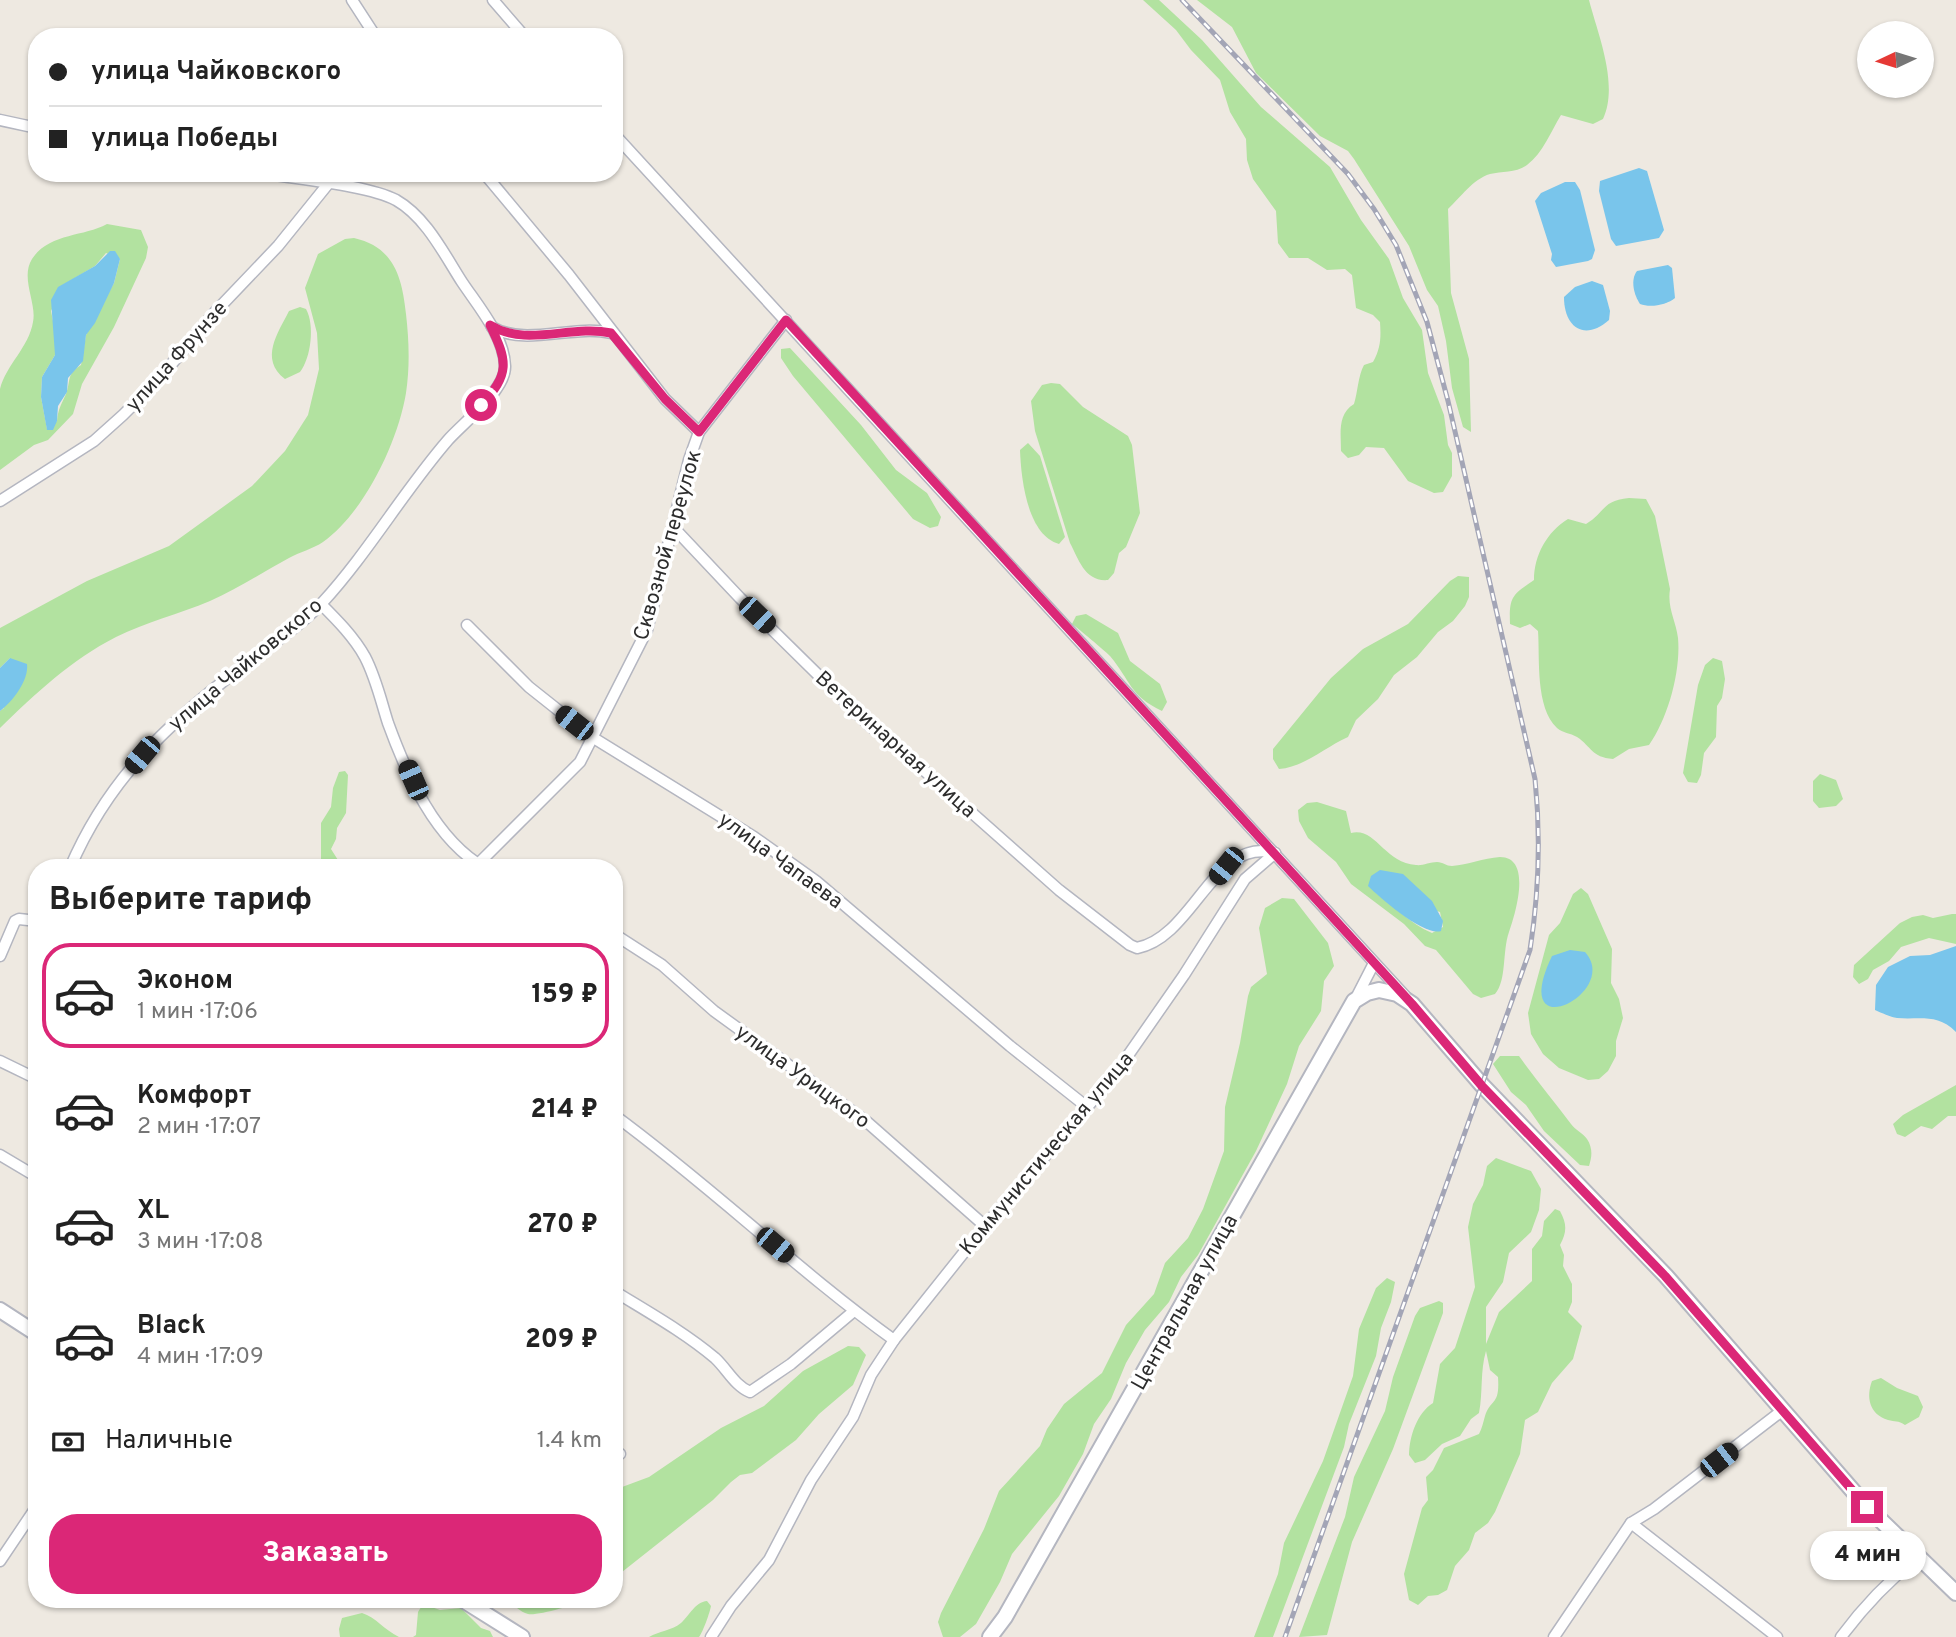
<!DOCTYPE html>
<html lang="ru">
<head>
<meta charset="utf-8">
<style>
	:root { --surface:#fff; --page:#f2f2f2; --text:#222; --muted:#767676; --line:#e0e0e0; --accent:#db2777 }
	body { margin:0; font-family:Overpass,sans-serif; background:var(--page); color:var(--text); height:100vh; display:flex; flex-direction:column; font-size:26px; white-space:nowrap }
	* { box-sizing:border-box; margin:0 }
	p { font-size:23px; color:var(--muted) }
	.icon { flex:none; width:38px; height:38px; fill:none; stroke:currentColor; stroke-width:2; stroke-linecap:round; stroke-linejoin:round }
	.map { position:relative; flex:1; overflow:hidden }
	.drawer { position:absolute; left:28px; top:859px; width:595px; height:749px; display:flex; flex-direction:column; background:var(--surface); border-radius:28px; box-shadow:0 2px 5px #0004 }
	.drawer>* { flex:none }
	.banner { position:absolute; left:28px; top:28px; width:595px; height:154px; border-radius:28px; box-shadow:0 2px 5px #0004; display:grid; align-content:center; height:154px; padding:0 21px; background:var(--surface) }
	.needle { width:46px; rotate:266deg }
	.tools { position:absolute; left:1857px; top:21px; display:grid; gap:14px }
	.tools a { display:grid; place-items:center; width:77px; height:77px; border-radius:50%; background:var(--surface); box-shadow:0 2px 5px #0004; font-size:35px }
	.end { position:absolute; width:32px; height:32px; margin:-16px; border:9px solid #db2777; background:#fff; box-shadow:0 0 0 4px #fff }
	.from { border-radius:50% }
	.bubble { position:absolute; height:49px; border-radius:24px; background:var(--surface); box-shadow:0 2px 5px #0004; font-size:23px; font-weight:800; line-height:49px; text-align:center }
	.car { position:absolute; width:21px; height:42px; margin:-21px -10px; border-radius:9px; box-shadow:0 0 5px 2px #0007; background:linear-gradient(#222 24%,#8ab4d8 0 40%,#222 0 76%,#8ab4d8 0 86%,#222 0) }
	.banner b { display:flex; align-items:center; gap:24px; height:66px; font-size:26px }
	.banner b+b { border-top:2px solid var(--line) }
	.banner i { width:18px; height:18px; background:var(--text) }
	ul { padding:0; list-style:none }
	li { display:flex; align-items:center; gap:21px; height:105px; margin:0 14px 10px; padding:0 7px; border:4px solid transparent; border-radius:28px }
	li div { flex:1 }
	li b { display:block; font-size:26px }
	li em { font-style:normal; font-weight:800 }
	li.current { border-color:var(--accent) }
	li>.icon { width:63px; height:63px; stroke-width:1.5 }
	h2 { padding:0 21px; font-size:32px; line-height:84px }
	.pay { display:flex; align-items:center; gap:18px; height:77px; padding:0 21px; font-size:26px }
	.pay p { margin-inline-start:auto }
	.action { display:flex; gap:14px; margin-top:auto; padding:14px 21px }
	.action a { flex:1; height:80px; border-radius:28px; background:var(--accent); color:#fff; font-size:28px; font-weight:800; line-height:80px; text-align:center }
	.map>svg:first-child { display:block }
	.green { fill:#b2e2a0; fill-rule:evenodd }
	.water { fill:#79c5eb }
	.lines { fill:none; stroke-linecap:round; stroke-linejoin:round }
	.street-casing { stroke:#b4b6c0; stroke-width:13 }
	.secondary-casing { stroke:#b4b6c0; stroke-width:18 }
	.street { stroke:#fff; stroke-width:10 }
	.secondary { stroke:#fff; stroke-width:14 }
	.rail-casing { stroke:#a3a5b6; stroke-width:5 }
	.rail { stroke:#fff; stroke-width:2.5; stroke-dasharray:8; stroke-linecap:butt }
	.route { stroke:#db2777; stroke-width:9 }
	.labels { text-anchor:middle; stroke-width:7; stroke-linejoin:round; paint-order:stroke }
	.street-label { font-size:21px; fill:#2d2d2d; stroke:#fff }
</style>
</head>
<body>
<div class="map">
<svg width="1956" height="1637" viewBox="0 0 1956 1637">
	<rect width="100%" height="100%" fill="#eee9e1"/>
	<g class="green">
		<path d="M1143,0H1159L1202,40L1261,107L1330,167L1361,220L1389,259L1403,298L1422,330L1428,373L1444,415L1448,445L1452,453V476L1443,492L1434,493L1408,481L1384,448L1366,447L1359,455L1348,458L1341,451C1341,434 1337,414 1354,404C1358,391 1358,376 1364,365L1373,362C1381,348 1381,337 1380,322L1373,315L1356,308L1352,275L1345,269L1327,270L1308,258H1289L1278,243L1276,211L1253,179L1247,160L1246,139L1230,112L1220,80L1191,50L1176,30Z"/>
		<path d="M1197,0H1589C1598,35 1619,84 1603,119L1593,124L1561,115C1551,131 1543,153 1527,165C1516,173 1502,171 1490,174C1473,179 1460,198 1448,209L1451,293L1469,359L1471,432L1463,427L1452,388L1446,341L1438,306L1427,290L1409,246L1354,159L1348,151L1320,136L1256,73L1232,27Z"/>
		<path d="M107,224L141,230L148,247L146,258L114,327L82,384L73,414L48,440L34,445L0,470C0,451 0,405 0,389C6,365 29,347 33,322C37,303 20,278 32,259C49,233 83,237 107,224ZM106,253L120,259L114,283L86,335L81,365C66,374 71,381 66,394C61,405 58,409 57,421L47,429L41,397L42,377L55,355V331L51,311L63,285L95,266Z"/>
		<path d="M354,238C394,247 402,277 406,314C409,340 410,366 406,393C398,442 364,513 323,542C313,549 299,552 289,558C263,572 237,589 210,601C179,614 146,622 116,637C71,660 36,693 0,728V711L4,708L10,658L0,668V628L87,581L169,546L252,486L285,451L308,415L319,369L317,333L305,288L318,254L345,239Z"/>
		<path d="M300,307L306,309C315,325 311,358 300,372L285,379C259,359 278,333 289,311Z"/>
		<path d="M790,348L861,425L896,470L927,493L941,517L938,526L930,528L913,519L793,376L781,358V349Z"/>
		<path d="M1051,383L1060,384L1083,407L1128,436L1132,445L1140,513L1126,547L1119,553L1114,573L1108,580C1085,582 1079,560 1070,543L1035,431L1031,401L1042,385Z"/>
		<path d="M1028,443L1040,456L1065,537L1059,544C1027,535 1021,478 1020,450Z"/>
		<path d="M1629,498L1646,499L1655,516L1670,589C1667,608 1676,621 1678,638C1681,671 1668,718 1649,745L1629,749L1613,759C1591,757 1592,747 1577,737C1570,733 1563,733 1557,728C1535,707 1540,659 1538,631L1530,624L1520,628L1510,624C1509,597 1512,595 1534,580C1534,555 1547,532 1568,519L1586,524C1606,512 1601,501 1629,498Z"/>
		<path d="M1458,576L1469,577V597L1465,606L1453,621L1438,632L1417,657L1394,675L1378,699L1356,720L1348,737C1325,747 1305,767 1279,769L1273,759V749L1331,678L1363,649L1408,624L1450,581Z"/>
		<path d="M1086,614L1118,633L1130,661L1160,684L1167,702L1162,711C1129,695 1131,681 1110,656C1103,649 1080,630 1072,624L1076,616Z"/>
		<path d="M1713,658L1722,661L1725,679L1722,698L1717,706L1716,737L1704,753L1701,775L1697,783L1688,782L1683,773L1698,685L1705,665Z"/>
		<path d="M345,771L348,775L346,813L337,828L336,839L331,849L343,868H321V823L331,807L333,788L339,772Z"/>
		<path d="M1820,774L1836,780L1843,799L1836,806L1819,808L1813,801V781Z"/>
		<path d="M1317,802L1346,811L1351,833C1376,827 1384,863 1416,865C1422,866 1430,862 1437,862C1443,862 1446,866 1452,866C1468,865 1483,858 1500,857C1533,857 1515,915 1509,932C1502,952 1507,980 1495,994L1481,998L1473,994L1436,950L1425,946L1404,924L1351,884L1336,862L1308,838L1299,821L1298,810L1307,803ZM1376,893L1440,912L1443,927L1432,933C1410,924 1395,906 1376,893Z"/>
		<path d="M1581,888L1588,894L1612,949L1611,983L1619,999L1623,1018L1616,1041V1056L1608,1071L1599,1079L1588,1080L1559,1068L1543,1054L1531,1034L1528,1013L1549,935L1560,923L1573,894Z"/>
		<path d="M1282,898L1294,899L1328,943L1334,966L1324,981L1321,1011L1299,1046L1287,1084L1256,1151L1198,1255L1181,1277L1169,1302L1145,1330L1126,1363L1111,1399L1094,1424L1083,1454L1059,1496L1012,1554L1000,1582L976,1624L960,1637H943L938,1622L941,1613L984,1529L999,1491L1040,1446L1047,1429L1064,1404L1102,1373L1126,1325L1154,1294L1165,1263L1188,1238L1203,1209L1224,1151L1225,1107L1240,1043L1248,996L1251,987L1267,974L1259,928L1265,908Z"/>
		<path d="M1952,914H1956V944L1929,938L1901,947L1889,961L1873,970L1868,979L1859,984L1853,977L1854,965L1900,923L1912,917L1923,915L1933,918Z"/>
		<path d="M1500,1056H1519C1536,1080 1554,1101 1571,1124C1575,1130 1583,1133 1587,1139C1593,1148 1592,1157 1589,1166L1580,1165L1544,1131L1526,1105L1511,1092L1493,1064Z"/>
		<path d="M1956,1085V1116H1948L1932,1129L1921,1126L1905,1137L1897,1134L1893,1124L1903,1115Z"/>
		<path d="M1496,1158L1531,1171L1541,1189L1539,1210L1531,1232L1509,1253L1503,1282L1486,1307V1344L1499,1312L1532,1281V1249L1542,1236L1544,1221L1555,1209L1560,1211C1567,1224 1567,1232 1560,1245L1564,1255L1563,1266L1572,1284V1302L1568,1312L1582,1326L1573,1359L1552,1383L1538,1412L1525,1420L1520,1454L1495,1512L1488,1523L1475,1533L1469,1550L1455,1566L1447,1590L1438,1595L1428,1596L1418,1605L1409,1600L1404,1574L1422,1508L1428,1500L1426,1477L1433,1470L1444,1448L1479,1434C1482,1428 1483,1423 1485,1416C1491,1398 1500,1406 1498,1377L1490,1370L1486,1351C1480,1371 1483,1392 1479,1413L1471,1419L1460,1436L1442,1444L1425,1460L1415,1463L1409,1455C1409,1437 1417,1413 1433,1403L1440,1364L1455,1348L1475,1287L1468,1227L1473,1204L1483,1185L1487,1166Z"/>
		<path d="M1387,1278L1395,1282L1391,1302L1381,1328L1376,1356L1349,1424L1344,1447L1273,1637H1254L1278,1574L1284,1543L1323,1461L1353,1376L1359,1329L1376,1288Z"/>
		<path d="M1439,1301L1443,1303V1313L1393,1449L1352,1542L1327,1635L1299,1637L1345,1517L1354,1477L1385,1411L1393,1377L1415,1316L1420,1308Z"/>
		<path d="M848,1346L859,1347L866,1355L853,1385L819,1414L796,1440L752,1473L740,1475L731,1482L713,1500L622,1572L614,1575V1490L649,1477L721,1428L764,1406L803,1371Z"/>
		<path d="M1881,1378L1897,1388L1918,1396L1923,1407L1919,1417L1905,1425C1898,1420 1895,1422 1888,1420C1869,1414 1866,1397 1872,1381Z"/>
		<path d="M509,1600H584C576,1605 537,1616 528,1614C520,1612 514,1605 509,1600Z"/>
		<path d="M707,1601L711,1606C710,1612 703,1632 699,1637H649C659,1631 671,1631 681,1623C690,1615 695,1602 707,1601Z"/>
		<path d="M423,1604L440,1610L461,1608L481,1628L490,1631L493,1637H413L416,1635L418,1612Z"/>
		<path d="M362,1613C376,1617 384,1630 399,1637H340L339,1629L342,1618Z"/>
	</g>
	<g class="water">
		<path d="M1639,168L1647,171L1664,230L1659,238L1616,246L1611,239L1599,191L1600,181Z"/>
		<path d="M1565,182H1575L1580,190L1595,250L1592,259L1588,261L1556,267L1551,260L1552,254L1535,201L1541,193Z"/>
		<path d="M110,251H115L120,259L114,283L95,323L86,335L83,361L68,378L67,392L58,406L57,421L53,430H47L41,397L42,377L55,355L51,300L58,287L95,266Z"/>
		<path d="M1668,265L1672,268L1675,298C1667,305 1650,308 1640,304C1634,295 1630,280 1637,271Z"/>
		<path d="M1592,281L1603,285L1610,311L1609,320C1584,342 1564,327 1564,297L1575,287Z"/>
		<path d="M10,658L27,664C29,680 13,701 0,711V668Z"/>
		<path d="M1380,870L1403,874L1432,901L1443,921L1441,931C1425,937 1380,898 1368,886L1371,876Z"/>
		<path d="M1956,946V1032C1937,1013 1920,1020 1897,1018C1890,1017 1882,1013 1875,1010L1876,985L1888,967L1910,956L1930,955Z"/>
		<path d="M1570,950L1585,952C1622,993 1507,1050 1552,956Z"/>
	</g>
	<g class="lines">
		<g class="street-casing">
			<g id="street">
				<path d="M352,0L376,37"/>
				<path d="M493,0L525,37"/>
				<path d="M0,120L37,128"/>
				<path d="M614,134L1405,996"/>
				<path d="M484,173L569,275L665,399L699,432"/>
				<path d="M492,327C526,347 572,324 611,333"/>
				<path d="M0,501L94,441L123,415L159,379L216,311L278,246L328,184"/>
				<path d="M674,528L740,598L869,725L910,758L1059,890L1130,945L1137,948C1194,937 1214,836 1275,853"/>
				<path d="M321,604C337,620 354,637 365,657C376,678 381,701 388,723C407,775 435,840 485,868"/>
				<path d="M467,625L529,687L592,737L754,837L816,881L1010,1046L1087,1107"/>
				<path d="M70,868C107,781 165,726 239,669C267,647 297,629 322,603C368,553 403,492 448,440C463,423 506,390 505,366C504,336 478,306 462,282C444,254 426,217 396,200C368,185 296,179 262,173"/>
				<path d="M474,868L580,762L647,630L689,460L699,432L786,320"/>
				<path d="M614,934L662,965L714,1011L867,1122L985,1226"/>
				<path d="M0,956L15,921L19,919L37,921"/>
				<path d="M1355,1000L1374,963"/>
				<path d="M0,1061L37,1079"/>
				<path d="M614,1115C711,1186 797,1270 894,1340"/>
				<path d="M0,1155L37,1177"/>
				<path d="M614,1291C648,1312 684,1332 715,1358C727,1369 735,1386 750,1392L791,1364L854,1311"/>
				<path d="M614,1450L620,1454"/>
				<path d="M1631,1523L1777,1637"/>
				<path d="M0,1561L37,1506"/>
				<path d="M711,1637L731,1606L769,1560L811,1480L853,1417L871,1375L894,1340L985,1226L1113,1077L1184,975L1245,879L1275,853"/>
				<path d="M1554,1637L1631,1523L1654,1509L1783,1410"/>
				<path d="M1841,1637C1864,1606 1888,1581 1918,1557"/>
			</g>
		</g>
		<g class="secondary-casing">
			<g id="secondary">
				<path d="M0,1310L37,1334"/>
				<path d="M463,1600L522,1637"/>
				<path d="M990,1637L1005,1617L1354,1001L1367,993L1379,990L1397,994L1412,1004L1482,1085L1666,1276L1867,1507L1956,1593"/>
			</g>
		</g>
		<use href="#street" class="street"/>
		<use href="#secondary" class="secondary"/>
		<g class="rail-casing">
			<path id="rail" d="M1182,0L1348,174L1374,209L1396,245L1427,322L1448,401L1535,779C1541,837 1539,892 1530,950L1285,1637"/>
		</g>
		<use href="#rail" class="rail"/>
	</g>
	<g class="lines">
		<path class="route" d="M481,405C510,374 508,362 490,325C527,348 571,324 611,333L665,399L699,432L786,320L1412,1004L1482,1086L1665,1276L1867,1507"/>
	</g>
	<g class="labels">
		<g class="street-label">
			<text transform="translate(176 356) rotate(-48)" y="7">улица Фрунзе</text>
			<text transform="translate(667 545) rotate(-74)" y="7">Сквозной переулок</text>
			<text transform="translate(245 664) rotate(-40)" y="7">улица Чайковского</text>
			<text transform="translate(896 744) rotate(42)" y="7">Ветеринарная улица</text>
			<text transform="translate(781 860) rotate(36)" y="7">улица Чапаева</text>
			<text transform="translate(803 1076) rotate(36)" y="7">улица Урицкого</text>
			<text transform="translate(1046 1153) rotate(-50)" y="7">Коммунистическая улица</text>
			<text transform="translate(1184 1302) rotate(-61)" y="7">Центральная улица</text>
		</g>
	</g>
</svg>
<div class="tools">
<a><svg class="needle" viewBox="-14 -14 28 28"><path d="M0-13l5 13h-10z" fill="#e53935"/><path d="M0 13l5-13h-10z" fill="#767676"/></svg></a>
</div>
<i class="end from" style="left:481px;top:405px"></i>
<i class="end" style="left:1867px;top:1507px"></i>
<div class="bubble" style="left:1810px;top:1531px;width:116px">4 мин</div>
<i class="car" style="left:757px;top:615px;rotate:134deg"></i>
<i class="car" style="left:574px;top:723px;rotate:308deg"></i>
<i class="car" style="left:142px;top:755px;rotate:220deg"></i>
<i class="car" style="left:413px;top:780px;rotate:336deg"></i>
<i class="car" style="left:1226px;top:866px;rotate:219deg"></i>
<i class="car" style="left:775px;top:1245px;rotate:130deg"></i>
<i class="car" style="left:1719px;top:1460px;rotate:52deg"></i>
<div class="banner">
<b><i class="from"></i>улица Чайковского</b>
<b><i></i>улица Победы</b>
</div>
<section class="drawer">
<h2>Выберите тариф</h2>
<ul>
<li class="current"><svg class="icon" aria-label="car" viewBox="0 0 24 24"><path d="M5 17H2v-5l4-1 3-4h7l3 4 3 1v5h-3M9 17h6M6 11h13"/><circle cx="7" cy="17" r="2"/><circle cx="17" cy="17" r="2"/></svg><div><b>Эконом</b><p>1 мин · 17:06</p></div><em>159 ₽</em></li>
<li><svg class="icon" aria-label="car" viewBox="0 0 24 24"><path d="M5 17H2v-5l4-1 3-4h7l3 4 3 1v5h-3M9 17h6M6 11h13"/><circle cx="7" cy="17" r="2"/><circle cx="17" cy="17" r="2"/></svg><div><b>Комфорт</b><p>2 мин · 17:07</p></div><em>214 ₽</em></li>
<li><svg class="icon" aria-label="car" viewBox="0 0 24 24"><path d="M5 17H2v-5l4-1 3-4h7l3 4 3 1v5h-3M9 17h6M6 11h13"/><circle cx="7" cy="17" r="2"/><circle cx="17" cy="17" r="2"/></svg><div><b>XL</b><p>3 мин · 17:08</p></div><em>270 ₽</em></li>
<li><svg class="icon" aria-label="car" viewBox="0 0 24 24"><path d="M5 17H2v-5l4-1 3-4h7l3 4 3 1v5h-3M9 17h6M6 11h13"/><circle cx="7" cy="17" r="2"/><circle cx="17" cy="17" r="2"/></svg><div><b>Black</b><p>4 мин · 17:09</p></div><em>209 ₽</em></li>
</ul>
<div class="pay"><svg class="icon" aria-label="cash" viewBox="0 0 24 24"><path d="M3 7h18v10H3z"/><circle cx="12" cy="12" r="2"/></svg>Наличные<p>1.4 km</p></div>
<div class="action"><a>Заказать</a></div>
</section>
</div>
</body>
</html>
